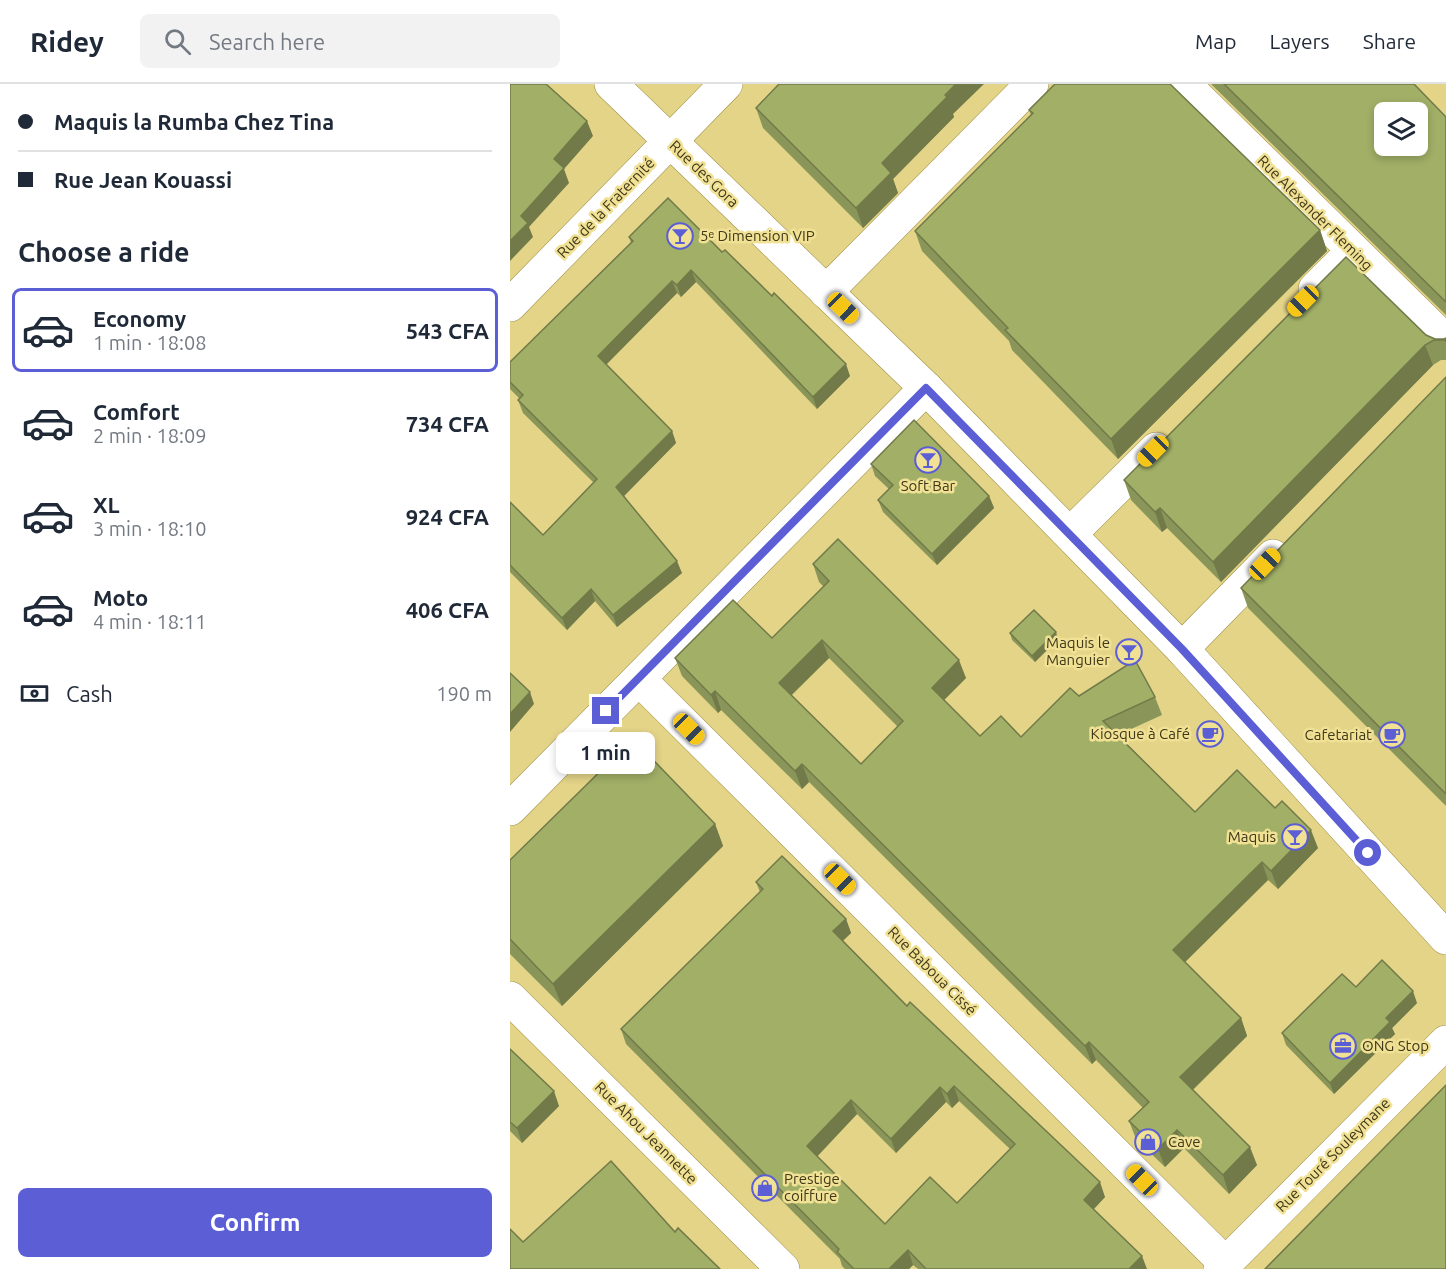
<!DOCTYPE html>
<html lang="en">
<head>
<meta charset="utf-8">
<style>
	:root { --surface:#fff; --page:#f2f2f3; --text:#1f2937; --muted:#747a83; --line:#e0e1e3; --accent:#5b5ed5 }
	body { margin:0; font-family:Ubuntu,sans-serif; background:var(--page); color:var(--text); height:100vh; display:flex; flex-direction:column; font-size:22px; white-space:nowrap }
	* { box-sizing:border-box; margin:0 }
	p { font-size:20px; color:var(--muted) }
	.icon { flex:none; width:33px; height:33px; fill:none; stroke:currentColor; stroke-width:2; stroke-linecap:round; stroke-linejoin:round }
	.map { position:relative; flex:1; overflow:hidden }
	.details { display:flex; flex-direction:column; background:var(--surface); width:510px }
	.details>* { flex:none }
	.banner { display:grid; align-content:center; height:132px; padding:0 18px; background:var(--surface) }
	.tools { position:absolute; left:864px; top:18px; display:grid; gap:12px }
	.tools a { display:grid; place-items:center; width:54px; height:54px; border-radius:9px; background:var(--surface); box-shadow:0 3px 9px #0003; font-size:30px }
	.end { position:absolute; width:27px; height:27px; margin:-14px; border:8px solid #5b5ed5; background:#fff; box-shadow:0 0 0 3px #fff }
	.from { border-radius:50% }
	.bubble { position:absolute; height:42px; border-radius:9px; background:var(--surface); box-shadow:0 3px 9px #0003; font-size:20px; font-weight:700; line-height:42px; text-align:center }
	.car { position:absolute; width:18px; height:36px; margin:-18px -9px; border-radius:8px; box-shadow:0 0 4px 2px #0007; background:linear-gradient(#f5c518 24%,#345 0 40%,#f5c518 0 76%,#345 0 86%,#f5c518 0) }
	.banner b { display:flex; align-items:center; gap:21px; height:57px; font-size:22px }
	.banner b+b { border-top:2px solid var(--line) }
	.banner i { width:15px; height:15px; background:var(--text) }
	ul { padding:0; list-style:none }
	li { display:flex; align-items:center; gap:18px; height:84px; margin:0 12px 9px; padding:0 6px; border:3px solid transparent; border-radius:9px }
	li div { flex:1 }
	li b { display:block; font-size:22px }
	li em { font-style:normal; font-weight:700 }
	li.on { border-color:var(--accent) }
	li>.icon { width:54px; height:54px; stroke-width:1.5 }
	h2 { padding:0 18px; font-size:27px; line-height:72px }
	.pay { display:flex; align-items:center; gap:15px; height:66px; padding:0 18px; font-size:22px }
	.pay p { margin-inline-start:auto }
	.cta { display:flex; gap:12px; margin-top:auto; padding:12px 18px }
	.cta a { flex:1; height:69px; border-radius:9px; background:var(--accent); color:#fff; font-size:24px; font-weight:700; line-height:69px; text-align:center }
	header { display:flex; align-items:center; gap:36px; box-sizing:border-box; height:84px; padding:0 30px; background:var(--surface); border-bottom:2px solid var(--line) }
	header strong { font-size:28px }
	nav { display:flex; gap:33px; margin-inline-start:auto; font-size:21px }
	.search { width:420px; height:54px; background:var(--page); display:flex; align-items:center; gap:15px; box-sizing:border-box; padding:0 21px; border-radius:9px; color:var(--muted); font-size:22px }
	main { display:flex; flex:1; min-height:0 }
	.map>svg:first-child { display:block }
	.lines { fill:none; stroke-linecap:round; stroke-linejoin:round }
	.minor-casing { stroke:#9e8f44; stroke-width:34 }
	.minor { stroke:#fff; stroke-width:33 }
	.wall { fill:#8a9659; fill-rule:evenodd }
	.shaded-wall { fill:#717a48 }
	.building { fill:#a1af67; stroke:#717a48; stroke-width:1.5; fill-rule:evenodd }
	.route { stroke:#5b5ed5; stroke-width:8 }
	.labels { text-anchor:middle; stroke-width:5; stroke-linejoin:round; paint-order:stroke }
	.street-label { font-size:15px; fill:#3f3819; stroke:#f1e195 }
	.poi-label { font-size:15px; fill:#3f3819; stroke:#f1e195; text-anchor:start }
</style>
</head>
<body>
<header>
<strong>Ridey</strong>
<div class="search"><svg class="icon" aria-label="search" viewBox="0 0 24 24"><circle cx="10" cy="10" r="6"/><path d="M15 15l6 6"/></svg>Search here</div>
<nav><a>Map</a><a>Layers</a><a>Share</a></nav>
</header>
<main>
<section class="details">
<div class="banner">
<b><i class="from"></i>Maquis la Rumba Chez Tina</b>
<b><i></i>Rue Jean Kouassi</b>
</div>
<h2>Choose a ride</h2>
<ul>
<li class="on"><svg class="icon" aria-label="car" viewBox="0 0 24 24"><path d="M5 17H2v-5l4-1 3-4h7l3 4 3 1v5h-3M9 17h6M6 11h13"/><circle cx="7" cy="17" r="2"/><circle cx="17" cy="17" r="2"/></svg><div><b>Economy</b><p>1 min · 18:08</p></div><em>543 CFA</em></li>
<li><svg class="icon" aria-label="car" viewBox="0 0 24 24"><path d="M5 17H2v-5l4-1 3-4h7l3 4 3 1v5h-3M9 17h6M6 11h13"/><circle cx="7" cy="17" r="2"/><circle cx="17" cy="17" r="2"/></svg><div><b>Comfort</b><p>2 min · 18:09</p></div><em>734 CFA</em></li>
<li><svg class="icon" aria-label="car" viewBox="0 0 24 24"><path d="M5 17H2v-5l4-1 3-4h7l3 4 3 1v5h-3M9 17h6M6 11h13"/><circle cx="7" cy="17" r="2"/><circle cx="17" cy="17" r="2"/></svg><div><b>XL</b><p>3 min · 18:10</p></div><em>924 CFA</em></li>
<li><svg class="icon" aria-label="car" viewBox="0 0 24 24"><path d="M5 17H2v-5l4-1 3-4h7l3 4 3 1v5h-3M9 17h6M6 11h13"/><circle cx="7" cy="17" r="2"/><circle cx="17" cy="17" r="2"/></svg><div><b>Moto</b><p>4 min · 18:11</p></div><em>406 CFA</em></li>
</ul>
<div class="pay"><svg class="icon" aria-label="cash" viewBox="0 0 24 24"><path d="M3 7h18v10H3z"/><circle cx="12" cy="12" r="2"/></svg>Cash<p>190 m</p></div>
<div class="cta"><a>Confirm</a></div>
</section>
<div class="map">
<svg width="936" height="1185" viewBox="0 0 936 1185">
	<rect width="100%" height="100%" fill="#e4d488"/>
	<g class="lines">
		<g class="minor-casing">
			<g id="minor">
				<path d="M101,0L416,304L672,565L936,854"/>
				<path d="M674,0L936,257"/>
				<path d="M805,205L843,167"/>
				<path d="M316,208L522,0"/>
				<path d="M0,221L216,0"/>
				<path d="M560,450L646,365"/>
				<path d="M672,565L763,472"/>
				<path d="M129,595L715,1179"/>
				<path d="M0,725L416,304"/>
				<path d="M0,914L273,1185"/>
				<path d="M710,1185L936,958"/>
			</g>
		</g>
		<use href="#minor" class="minor"/>
	</g>
	<g class="wall">
		<path d="M701,0H904L936,33V231Z"/>
		<path d="M246,24L443,30L444,33L383,95L388,109L353,144L253,44Z"/>
		<path d="M519,26L810,146L817,167L608,375L502,266L499,257L412,167L405,147L521,31Z"/>
		<path d="M119,153L212,168L340,292L307,325L186,198L171,213L167,209L96,280L162,347L166,359L114,412L172,489L107,543L85,517L57,546L0,488V418L33,451L84,399L13,329L8,316L10,315L0,305V278L121,159Z"/>
		<path d="M916,251L925,255H934L936,254V276H931L923,281L711,498L657,444L652,448L621,416L614,396Z"/>
		<path d="M936,293V722L738,524L731,504Z"/>
		<path d="M361,380L479,412L484,424L427,481L373,428L368,416L379,405L365,392Z"/>
		<path d="M303,480L456,594L434,616L470,652L511,653L569,612L645,613L652,631L608,651L685,728L765,724L808,764L768,805L758,796L675,878L731,934L737,952L683,1006L747,1081L719,1110L674,1064L655,1083L626,1055L619,1037L633,1024L586,976L582,980L299,698L292,705L211,626L208,629L172,592L165,574L262,554L314,503L309,498ZM319,574L388,643L351,680L281,612Z"/>
		<path d="M500,549L548,555L525,578L502,556Z"/>
		<path d="M205,740L213,762L52,922L0,870V776Z"/>
		<path d="M246,798L336,835L341,849L333,857L397,922L595,1113L584,1125L637,1185H408L403,1181L399,1185H335L332,1182L330,1175L116,960L111,945L250,808ZM449,1017L500,1065L447,1119L375,1140L307,1072L347,1030L386,1069L436,1018L442,1024Z"/>
		<path d="M846,903L907,919L882,944L885,950L824,1010L776,961L772,949Z"/>
		<path d="M0,965L49,1022L12,1059L0,1047Z"/>
	</g>
	<g class="shaded-wall">
		<path d="M446,0H474L443,30L444,33L383,95L388,109L353,144L346,124L372,79Z"/>
		<path d="M77,37L83,52L54,85L59,99L19,143L23,153L0,177V157L11,132L44,75Z"/>
		<path d="M810,146L817,167L608,375L601,355Z"/>
		<path d="M181,186L186,198L171,213L167,201Z"/>
		<path d="M162,197L167,209L93,284L88,272Z"/>
		<path d="M915,261L923,281L711,498L703,478Z"/>
		<path d="M336,280L340,292L307,325L303,313Z"/>
		<path d="M162,347L166,359L111,415L106,403Z"/>
		<path d="M479,412L484,424L427,481L422,470Z"/>
		<path d="M650,424L657,444L652,448L645,428Z"/>
		<path d="M167,477L172,489L107,543L103,531Z"/>
		<path d="M81,505L85,517L57,546L52,534Z"/>
		<path d="M546,548L548,555L525,578L522,572Z"/>
		<path d="M312,556L319,574L275,617L269,599Z"/>
		<path d="M449,576L456,594L428,622L422,604Z"/>
		<path d="M205,607L211,626L208,629L201,611Z"/>
		<path d="M20,608L24,620L0,648V630Z"/>
		<path d="M292,680L299,698L292,705L285,687Z"/>
		<path d="M205,740L213,762L52,922L43,900Z"/>
		<path d="M801,746L808,764L768,805L761,787Z"/>
		<path d="M752,778L758,796L669,884L663,866Z"/>
		<path d="M336,835L341,849L328,861L323,847Z"/>
		<path d="M903,907L907,919L882,944L885,950L824,1010L820,999L876,934Z"/>
		<path d="M731,934L737,952L677,1011L670,993Z"/>
		<path d="M579,958L586,976L582,980L575,962Z"/>
		<path d="M444,1002L449,1017L442,1024L437,1010Z"/>
		<path d="M430,1003L436,1018L386,1069L381,1055Z"/>
		<path d="M44,1007L49,1022L12,1059L7,1044Z"/>
		<path d="M341,1016L347,1030L303,1077L297,1062Z"/>
		<path d="M667,1046L674,1064L655,1083L648,1065Z"/>
		<path d="M740,1063L747,1081L719,1110L713,1091Z"/>
		<path d="M590,1098L595,1113L579,1130L574,1116Z"/>
		<path d="M398,1166L403,1181L399,1185H379Z"/>
		<path d="M632,1172L637,1185H619Z"/>
	</g>
	<g class="building">
		<path d="M0,0H36L77,37L44,75L54,84L11,132L18,139L0,157Z"/>
		<path d="M269,0H446L435,11L437,13L372,79L381,89L346,124L246,24Z"/>
		<path d="M545,0H660L810,146L601,355L495,246L498,244L405,147L523,29L519,26Z"/>
		<path d="M714,0H904L936,33V218ZM874,28H908V62H874Z"/>
		<path d="M158,114L212,168L215,166L262,212L264,209L336,280L303,313L181,186L167,201L162,197L88,272L162,347L106,403L167,477L103,531L81,505L52,534L0,481V418L33,451L87,395L8,316L13,311L0,298V278L123,157L119,153Z"/>
		<path d="M836,173L916,251L925,255H934L936,254V257L934,256H924L915,261L703,478L650,424L645,428L614,396Z"/>
		<path d="M936,293V710L731,504Z"/>
		<path d="M404,336L479,412L422,470L368,416L383,401L361,380Z"/>
		<path d="M328,455L449,576L422,604L470,652L491,632L511,653L560,604L569,612L625,576L645,613L593,637L685,728L727,686L765,724L772,717L801,746L761,787L752,778L663,866L731,934L670,993L740,1063L713,1091L667,1046L648,1065L619,1037L639,1018L579,958L575,962L292,680L285,687L205,607L201,611L165,574L223,516L262,554L319,497L303,480ZM312,556L393,637L351,680L269,599Z"/>
		<path d="M524,526L546,548L522,572L500,549Z"/>
		<path d="M0,589L20,608L0,630Z"/>
		<path d="M123,655L205,740L43,900L0,855V776Z"/>
		<path d="M272,772L336,835L323,847L397,922L400,918L590,1098L574,1116L632,1172L619,1185H416L398,1166L379,1185H344L327,1168L329,1165L111,945L253,805L246,798ZM444,1002L505,1060L447,1119L420,1093L375,1140L297,1062L341,1016L381,1055L430,1003L437,1010Z"/>
		<path d="M872,876L903,907L876,934L880,938L820,999L772,949L832,890L846,903Z"/>
		<path d="M0,965L44,1007L7,1044L0,1038Z"/>
		<path d="M936,1001V1185H755Z"/>
		<path d="M101,1077L165,1148L168,1144L210,1185H0V1145L13,1158Z"/>
	</g>
	<g class="lines">
		<path class="route" d="M96,627L416,304L672,565L858,769"/>
	</g>
	<defs>
		<g id="bar-ring" transform="scale(1.35)"><circle r="9.5" fill="#f1e195" stroke="#5b5ed5" stroke-width="1.5"/><path d="M-6-5H6L.8 .8V4.5H3.5V6h-7V4.5H-.8V.8Z" fill="#5b5ed5"/></g>
		<g id="cafe-ring" transform="scale(1.35)"><circle r="9.5" fill="#f1e195" stroke="#5b5ed5" stroke-width="1.5"/><path d="M-5.5-4.5H6V0H3Q3 3.5 0 3.5H-2.5Q-5.5 3.5-5.5 0ZM3-3.2v2h1.7v-2ZM-6 4.5H4V6H-6Z" fill="#5b5ed5"/></g>
		<g id="office-ring" transform="scale(1.35)"><circle r="9.5" fill="#f1e195" stroke="#5b5ed5" stroke-width="1.5"/><path d="M-6-3h4V-5.5h4V-3h4V5H-6ZM-1-4.5V-3h2v-1.5ZM-6 0V1H6V0Z" fill="#5b5ed5"/></g>
		<g id="shop-ring" transform="scale(1.35)"><circle r="9.5" fill="#f1e195" stroke="#5b5ed5" stroke-width="1.5"/><path d="M-5-2.5h2.3a2.7 3.5 0 0 1 5.4 0H5L5.5 6h-11ZM-1.5-2.5h3a1.5 2.3 0 0 0-3 0Z" fill="#5b5ed5"/></g>
	</defs>
	<g fill-rule="evenodd">
		<use href="#bar-ring" x="170" y="152"/>
		<use href="#bar-ring" x="418" y="376"/>
		<use href="#bar-ring" x="619" y="568"/>
		<use href="#cafe-ring" x="700" y="650"/>
		<use href="#cafe-ring" x="882" y="651"/>
		<use href="#bar-ring" x="785" y="753"/>
		<use href="#office-ring" x="833" y="962"/>
		<use href="#shop-ring" x="638" y="1058"/>
		<use href="#shop-ring" x="255" y="1104"/>
	</g>
	<g class="labels">
		<g class="street-label">
			<text transform="translate(194 90) rotate(44)" y="5">Rue des Gora</text>
			<text transform="translate(96 124) rotate(-46)" y="5">Rue de la Fraternité</text>
			<text transform="translate(805 129) rotate(45)" y="5">Rue Alexander Fleming</text>
			<text transform="translate(422 887) rotate(45)" y="5">Rue Baboua Cissé</text>
			<text transform="translate(136 1049) rotate(45)" y="5">Rue Ahou Jeannette</text>
			<text transform="translate(823 1071) rotate(-45)" y="5">Rue Touré Souleymane</text>
		</g>
		<g class="poi-label">
			<text x="190" y="157">5ᵉ Dimension VIP</text>
			<text x="418" y="407" text-anchor="middle">Soft Bar</text>
			<text x="600" y="564" text-anchor="end">Maquis le<tspan x="600" dy="17">Manguier</tspan></text>
			<text x="680" y="655" text-anchor="end">Kiosque à Café</text>
			<text x="862" y="656" text-anchor="end">Cafetariat</text>
			<text x="766" y="758" text-anchor="end">Maquis</text>
			<text x="852" y="967">ONG Stop</text>
			<text x="658" y="1063">Cave</text>
			<text x="274" y="1100">Prestige<tspan x="274" dy="17">coiffure</tspan></text>
		</g>
	</g>
</svg>
<div class="tools">
<a><svg class="icon" aria-label="layers" viewBox="0 0 24 24"><path d="M12 4l9 5-9 5-9-5zM3 14l9 5 9-5"/></svg></a>
</div>
<i class="end from" style="left:858px;top:769px"></i>
<i class="end" style="left:96px;top:627px"></i>
<div class="bubble" style="left:46px;top:648px;width:99px">1 min</div>
<i class="car" style="left:793px;top:217px;rotate:225deg"></i>
<i class="car" style="left:333px;top:224px;rotate:134deg"></i>
<i class="car" style="left:643px;top:367px;rotate:225deg"></i>
<i class="car" style="left:755px;top:480px;rotate:44deg"></i>
<i class="car" style="left:179px;top:645px;rotate:135deg"></i>
<i class="car" style="left:330px;top:795px;rotate:135deg"></i>
<i class="car" style="left:632px;top:1096px;rotate:315deg"></i>
</div>
</main>
</body>
</html>
